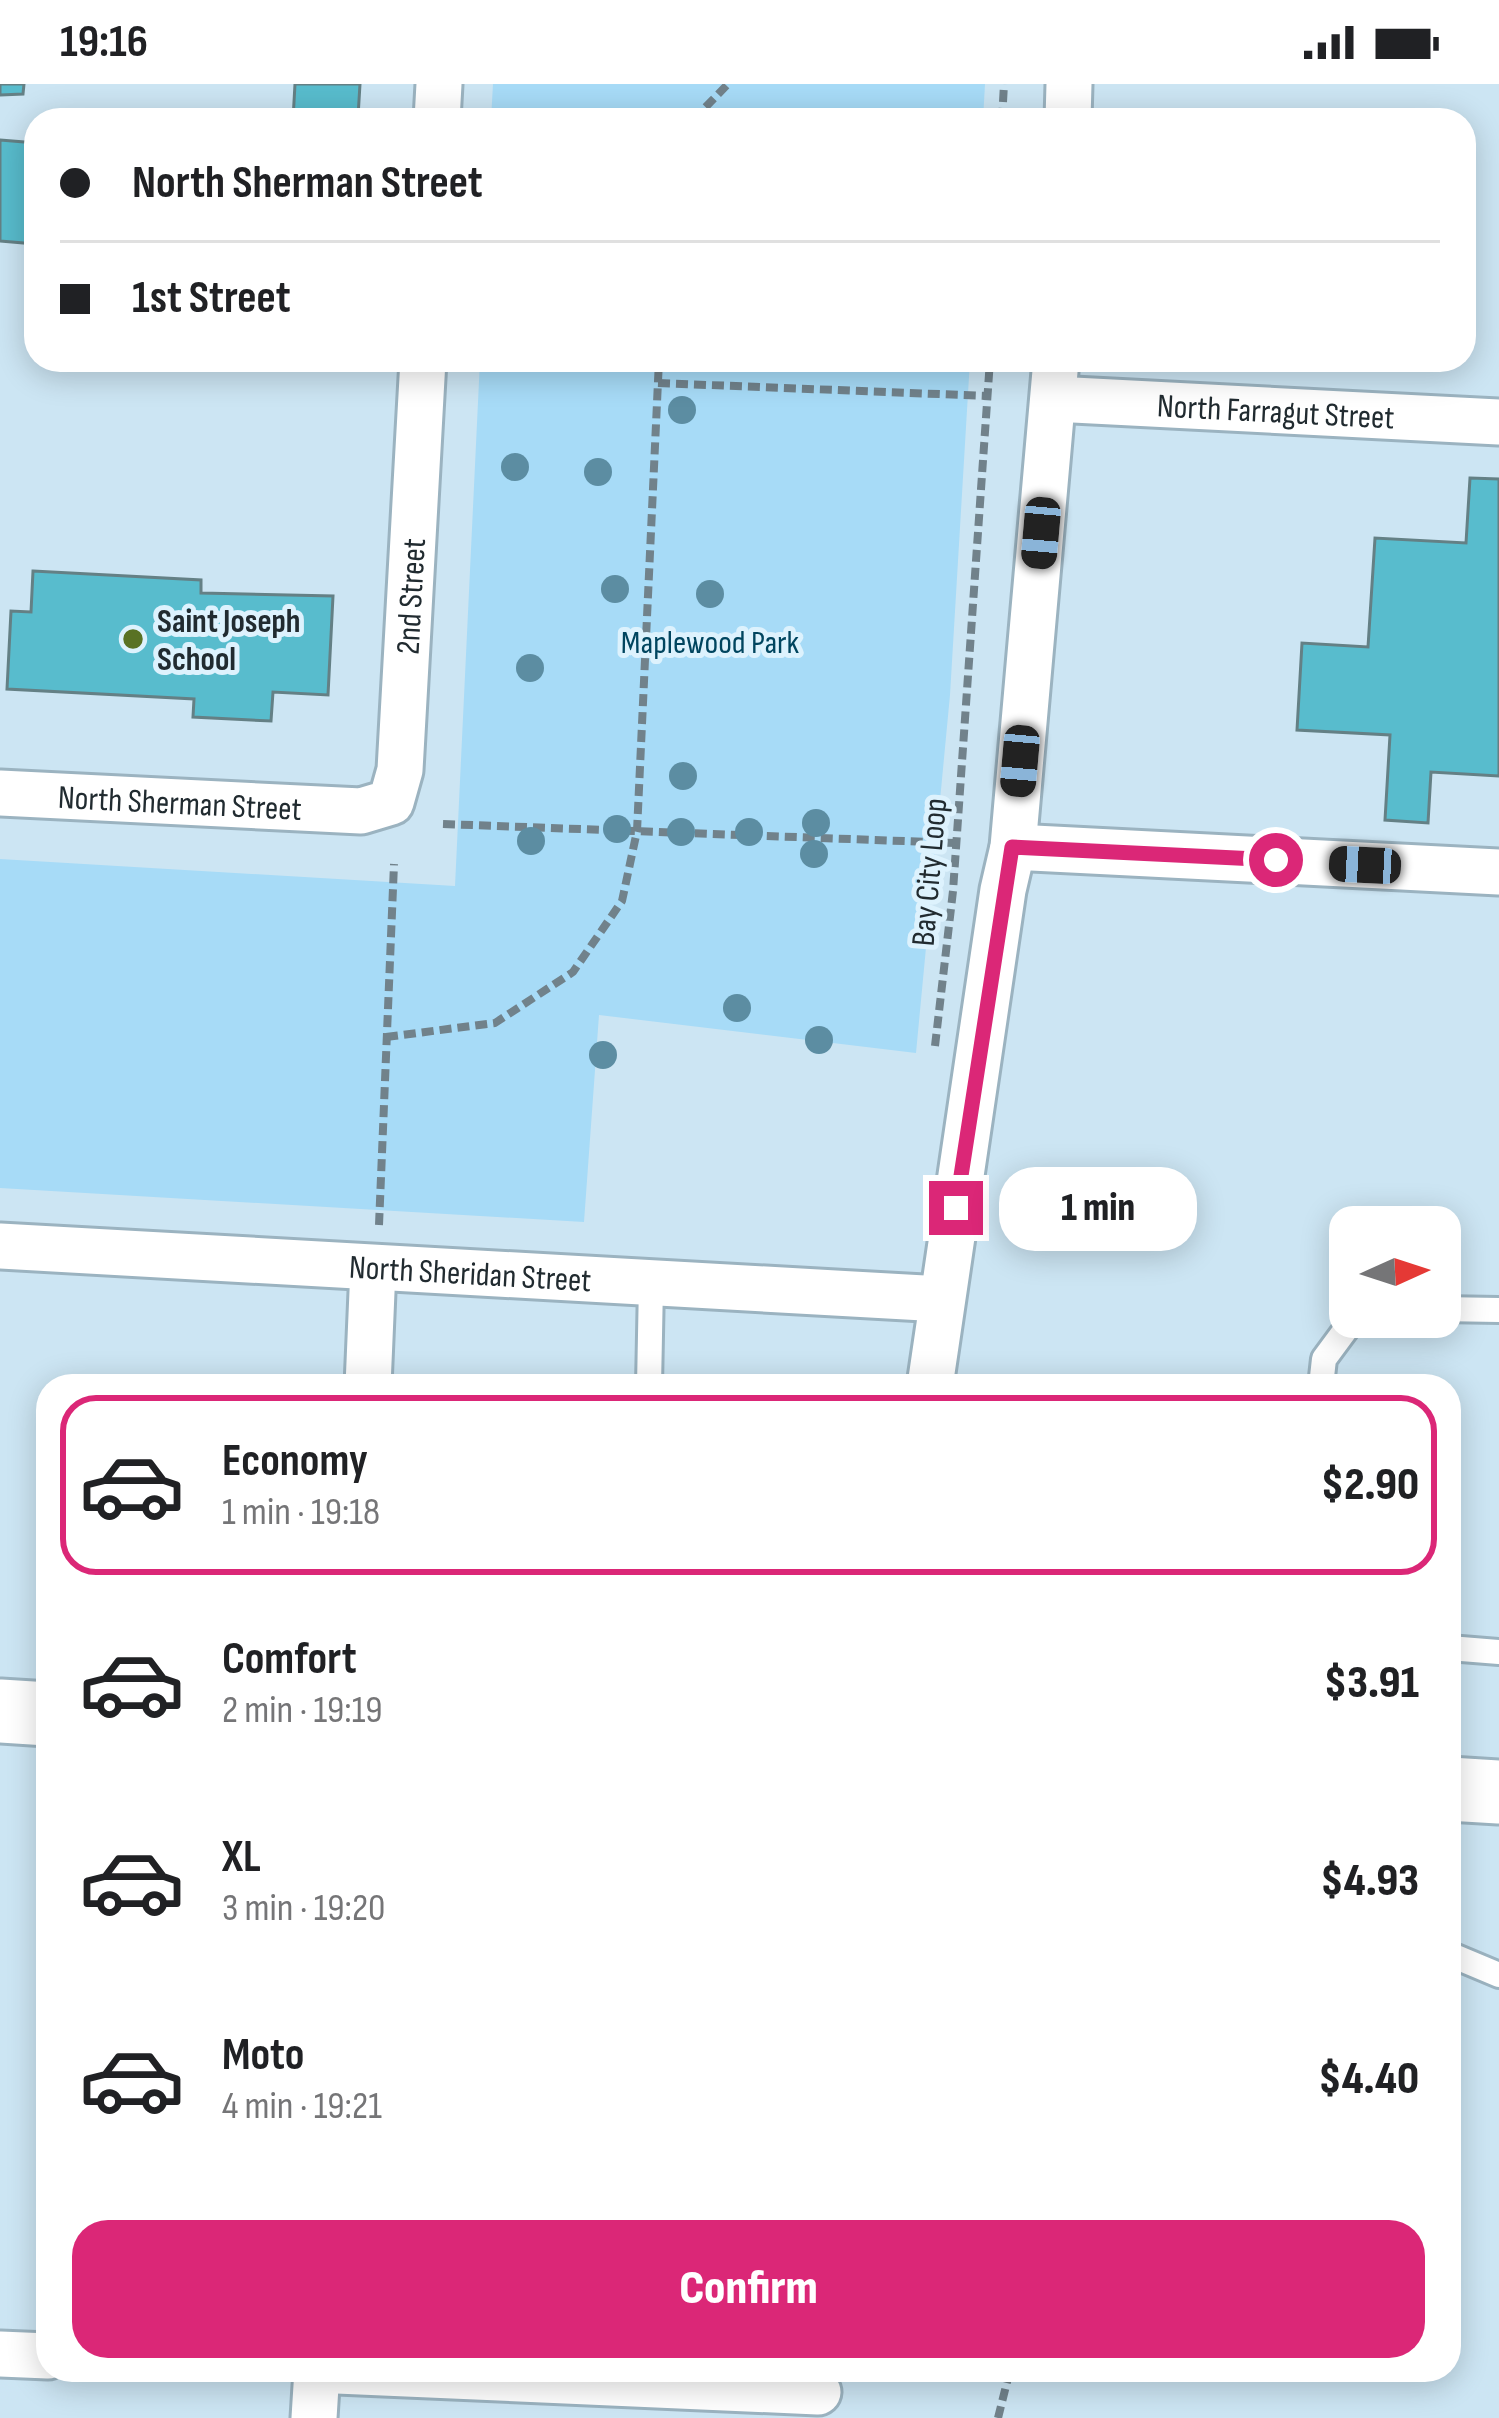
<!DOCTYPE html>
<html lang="en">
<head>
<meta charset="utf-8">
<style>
	:root { --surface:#fff; --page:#f6f6f6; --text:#202124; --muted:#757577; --line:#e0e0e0; --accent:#db2777 }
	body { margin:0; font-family:"Sofia Sans Condensed",sans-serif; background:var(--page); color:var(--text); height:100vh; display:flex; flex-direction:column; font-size:45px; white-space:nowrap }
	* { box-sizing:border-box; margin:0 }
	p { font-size:39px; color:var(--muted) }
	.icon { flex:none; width:66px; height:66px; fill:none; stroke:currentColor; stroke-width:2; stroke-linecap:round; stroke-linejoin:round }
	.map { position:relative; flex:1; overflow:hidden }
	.details { position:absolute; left:36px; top:1290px; width:1425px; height:1008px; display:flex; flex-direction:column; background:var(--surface); border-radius:36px; box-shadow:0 6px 30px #0003 }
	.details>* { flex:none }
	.guide { position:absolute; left:24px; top:24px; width:1452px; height:264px; border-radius:36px; box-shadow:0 6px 30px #0003; display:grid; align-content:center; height:264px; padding:0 36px; background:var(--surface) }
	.needle { width:78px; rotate:87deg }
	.tools { position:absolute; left:1329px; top:1122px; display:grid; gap:24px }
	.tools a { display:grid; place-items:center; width:132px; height:132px; border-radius:24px; background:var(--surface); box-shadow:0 6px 30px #0003; font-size:60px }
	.end { position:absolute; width:54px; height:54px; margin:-27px; border:15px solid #db2777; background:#fff; box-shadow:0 0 0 6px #fff }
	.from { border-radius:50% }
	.bubble { position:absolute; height:84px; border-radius:36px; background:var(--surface); box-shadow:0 6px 30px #0003; font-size:39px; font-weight:800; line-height:84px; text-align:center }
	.car { position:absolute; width:36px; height:72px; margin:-36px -18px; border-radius:15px; box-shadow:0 0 9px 3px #0007; background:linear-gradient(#222 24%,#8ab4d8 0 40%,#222 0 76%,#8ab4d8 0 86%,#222 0) }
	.guide b { display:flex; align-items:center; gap:42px; height:114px; font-size:45px }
	.guide b+b { border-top:3px solid var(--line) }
	.guide i { width:30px; height:30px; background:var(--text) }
	ul { padding:21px 0 0; list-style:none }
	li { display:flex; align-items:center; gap:36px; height:180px; margin:0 24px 18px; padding:0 12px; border:6px solid transparent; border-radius:36px }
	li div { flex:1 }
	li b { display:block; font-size:45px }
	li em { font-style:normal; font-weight:800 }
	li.selected { border-color:var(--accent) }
	li>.icon { width:108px; height:108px; stroke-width:1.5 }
	.action { display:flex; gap:24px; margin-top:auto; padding:24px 36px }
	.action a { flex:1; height:138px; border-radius:36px; background:var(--accent); color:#fff; font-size:48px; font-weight:800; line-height:138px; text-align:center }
	.status { display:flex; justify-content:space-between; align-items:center; height:84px; padding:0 60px; background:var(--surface); direction:ltr }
	.status svg { height:33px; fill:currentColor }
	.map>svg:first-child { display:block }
	.green { fill:#a7dbf7 }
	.building { fill:#58bccd; stroke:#648085; stroke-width:3 }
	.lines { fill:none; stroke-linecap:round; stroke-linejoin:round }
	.lane-casing { stroke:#9bb3c0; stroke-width:30 }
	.street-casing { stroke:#9bb3c0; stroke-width:51 }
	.secondary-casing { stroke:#9bb3c0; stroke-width:69 }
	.path { stroke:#71828b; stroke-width:8; stroke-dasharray:12 6; stroke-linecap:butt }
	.lane { stroke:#fff; stroke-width:24 }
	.street { stroke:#fff; stroke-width:45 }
	.secondary { stroke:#fff; stroke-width:63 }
	.tree { fill:#5c8da2 }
	.route { stroke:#db2777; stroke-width:15 }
	.poi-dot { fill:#597224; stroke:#ddf2fd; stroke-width:4.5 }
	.labels { text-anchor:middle; stroke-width:10; stroke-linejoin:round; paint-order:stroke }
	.street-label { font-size:33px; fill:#212b30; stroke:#ddf2fd }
	.poi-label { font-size:33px; font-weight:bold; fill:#212b30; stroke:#ddf2fd; text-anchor:start }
	.park-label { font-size:33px; fill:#00455f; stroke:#ddf2fd }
</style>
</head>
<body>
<div class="status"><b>19:16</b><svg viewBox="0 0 49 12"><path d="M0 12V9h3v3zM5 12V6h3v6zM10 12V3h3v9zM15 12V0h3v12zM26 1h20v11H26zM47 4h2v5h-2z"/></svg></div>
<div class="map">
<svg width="1499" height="2334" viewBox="0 0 1499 2334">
	<rect width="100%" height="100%" fill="#cce5f3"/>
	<g class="green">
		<path d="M493,0H985L983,36H491Z"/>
		<path d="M480,276H970L950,611L916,969L599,931L584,1138L0,1104V775L455,802Z"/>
	</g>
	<g class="building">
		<path d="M0,0H24L23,10L0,11Z"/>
		<path d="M295,0H360L358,33L395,36H293Z"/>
		<path d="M0,56L36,59V160L0,157Z"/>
		<path d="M1470,394L1499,395V692L1431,688L1428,739L1385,736L1390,651L1297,646L1302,559L1368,563L1375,454L1466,459Z"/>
		<path d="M33,487L201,496V509L333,512L328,611L273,608L271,637L193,633L194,615L7,605L11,527L31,528Z"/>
	</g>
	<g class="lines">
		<g class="lane-casing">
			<g id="lane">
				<path d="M1440,1225L1499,1226"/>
				<path d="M649,1302L651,1200"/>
				<path d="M1321,1302L1324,1275L1355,1233"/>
				<path d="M1449,1564L1499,1568"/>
				<path d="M1449,1870L1499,1891"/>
			</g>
		</g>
		<g class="street-casing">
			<g id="street">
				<path d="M437,36L439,0"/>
				<path d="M1068,36L1069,0"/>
				<path id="s1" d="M1054,315L1499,338"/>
				<path id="s2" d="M0,709L361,727L391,718L400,686L423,276"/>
				<path d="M1013,763L1499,788"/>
				<path id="s3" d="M0,1162L942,1215"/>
				<path d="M368,1302L373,1184"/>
				<path d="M930,1302L1003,806L1013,763L1056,276"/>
				<path d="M0,2270L48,2272"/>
				<path d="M314,2286L818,2308"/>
				<path d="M314,2334L317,2286"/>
			</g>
		</g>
		<g class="secondary-casing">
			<g id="secondary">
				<path d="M0,1627L48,1630"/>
				<path d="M1449,1705L1499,1708"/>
			</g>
		</g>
		<g class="path">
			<path d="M693,36L728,0"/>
			<path d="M1002,36L1004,0"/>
			<path d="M658,299L988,312"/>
			<path d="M443,740L956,759"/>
			<path d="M386,953L495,939L573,888L622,817L637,747L659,276"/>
			<path d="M935,962L953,807L990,276"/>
			<path d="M379,1141L394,780"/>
			<path d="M998,2334L1010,2286"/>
		</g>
		<use href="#lane" class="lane"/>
		<use href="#street" class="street"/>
		<use href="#secondary" class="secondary"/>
	</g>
	<g class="tree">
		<circle cx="682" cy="326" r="14"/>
		<circle cx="515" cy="383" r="14"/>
		<circle cx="598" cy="388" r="14"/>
		<circle cx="615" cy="505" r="14"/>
		<circle cx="710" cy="510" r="14"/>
		<circle cx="530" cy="584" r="14"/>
		<circle cx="683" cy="692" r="14"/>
		<circle cx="816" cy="739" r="14"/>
		<circle cx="617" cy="745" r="14"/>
		<circle cx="681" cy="748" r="14"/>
		<circle cx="749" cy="748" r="14"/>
		<circle cx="531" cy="757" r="14"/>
		<circle cx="814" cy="770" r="14"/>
		<circle cx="737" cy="924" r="14"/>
		<circle cx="819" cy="956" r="14"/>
		<circle cx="603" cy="971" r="14"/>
	</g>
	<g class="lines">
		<path class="route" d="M956,1124L1012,763L1276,776"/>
	</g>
	<circle class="poi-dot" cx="133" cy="555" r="12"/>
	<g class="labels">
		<g class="street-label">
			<text dy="12" stroke="none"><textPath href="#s1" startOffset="222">North Farragut Street</textPath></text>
			<text dy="12" stroke="none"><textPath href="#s2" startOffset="600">2nd Street</textPath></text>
			<text dy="12" stroke="none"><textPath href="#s2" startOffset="180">North Sherman Street</textPath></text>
			<text transform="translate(928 788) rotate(-85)" y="12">Bay City Loop</text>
			<text dy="12" stroke="none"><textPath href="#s3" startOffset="471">North Sheridan Street</textPath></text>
		</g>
		<g class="poi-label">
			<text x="157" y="548">Saint Joseph<tspan x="157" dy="38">School</tspan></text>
		</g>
		<g class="park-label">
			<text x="710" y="569">Maplewood Park</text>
		</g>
	</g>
</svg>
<div class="tools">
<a><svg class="needle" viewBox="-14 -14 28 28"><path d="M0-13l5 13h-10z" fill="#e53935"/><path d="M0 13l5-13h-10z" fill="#757577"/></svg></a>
</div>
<i class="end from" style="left:1276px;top:776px"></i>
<i class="end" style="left:956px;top:1124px"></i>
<div class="bubble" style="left:999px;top:1083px;width:198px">1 min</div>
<i class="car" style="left:1041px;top:449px;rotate:185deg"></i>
<i class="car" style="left:1020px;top:677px;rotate:185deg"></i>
<i class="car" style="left:1365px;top:781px;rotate:273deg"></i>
<div class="guide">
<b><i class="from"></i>North Sherman Street</b>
<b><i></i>1st Street</b>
</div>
<section class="details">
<ul>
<li class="selected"><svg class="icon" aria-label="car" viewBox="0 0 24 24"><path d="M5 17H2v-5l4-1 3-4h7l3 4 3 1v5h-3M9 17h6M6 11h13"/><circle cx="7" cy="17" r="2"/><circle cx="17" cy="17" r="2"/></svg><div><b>Economy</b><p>1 min · 19:18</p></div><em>$2.90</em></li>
<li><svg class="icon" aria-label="car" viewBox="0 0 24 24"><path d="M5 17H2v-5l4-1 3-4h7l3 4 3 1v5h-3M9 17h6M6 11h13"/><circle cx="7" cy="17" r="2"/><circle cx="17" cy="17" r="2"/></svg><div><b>Comfort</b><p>2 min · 19:19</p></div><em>$3.91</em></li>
<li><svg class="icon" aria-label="car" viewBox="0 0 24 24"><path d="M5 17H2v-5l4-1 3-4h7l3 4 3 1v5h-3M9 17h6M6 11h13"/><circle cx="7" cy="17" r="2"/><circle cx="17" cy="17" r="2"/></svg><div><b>XL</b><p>3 min · 19:20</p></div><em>$4.93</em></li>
<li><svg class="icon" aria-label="car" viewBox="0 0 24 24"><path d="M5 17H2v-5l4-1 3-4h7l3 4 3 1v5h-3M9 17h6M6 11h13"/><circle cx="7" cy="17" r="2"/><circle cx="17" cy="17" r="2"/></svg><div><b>Moto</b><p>4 min · 19:21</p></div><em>$4.40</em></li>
</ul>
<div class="action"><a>Confirm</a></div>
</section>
</div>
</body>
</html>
